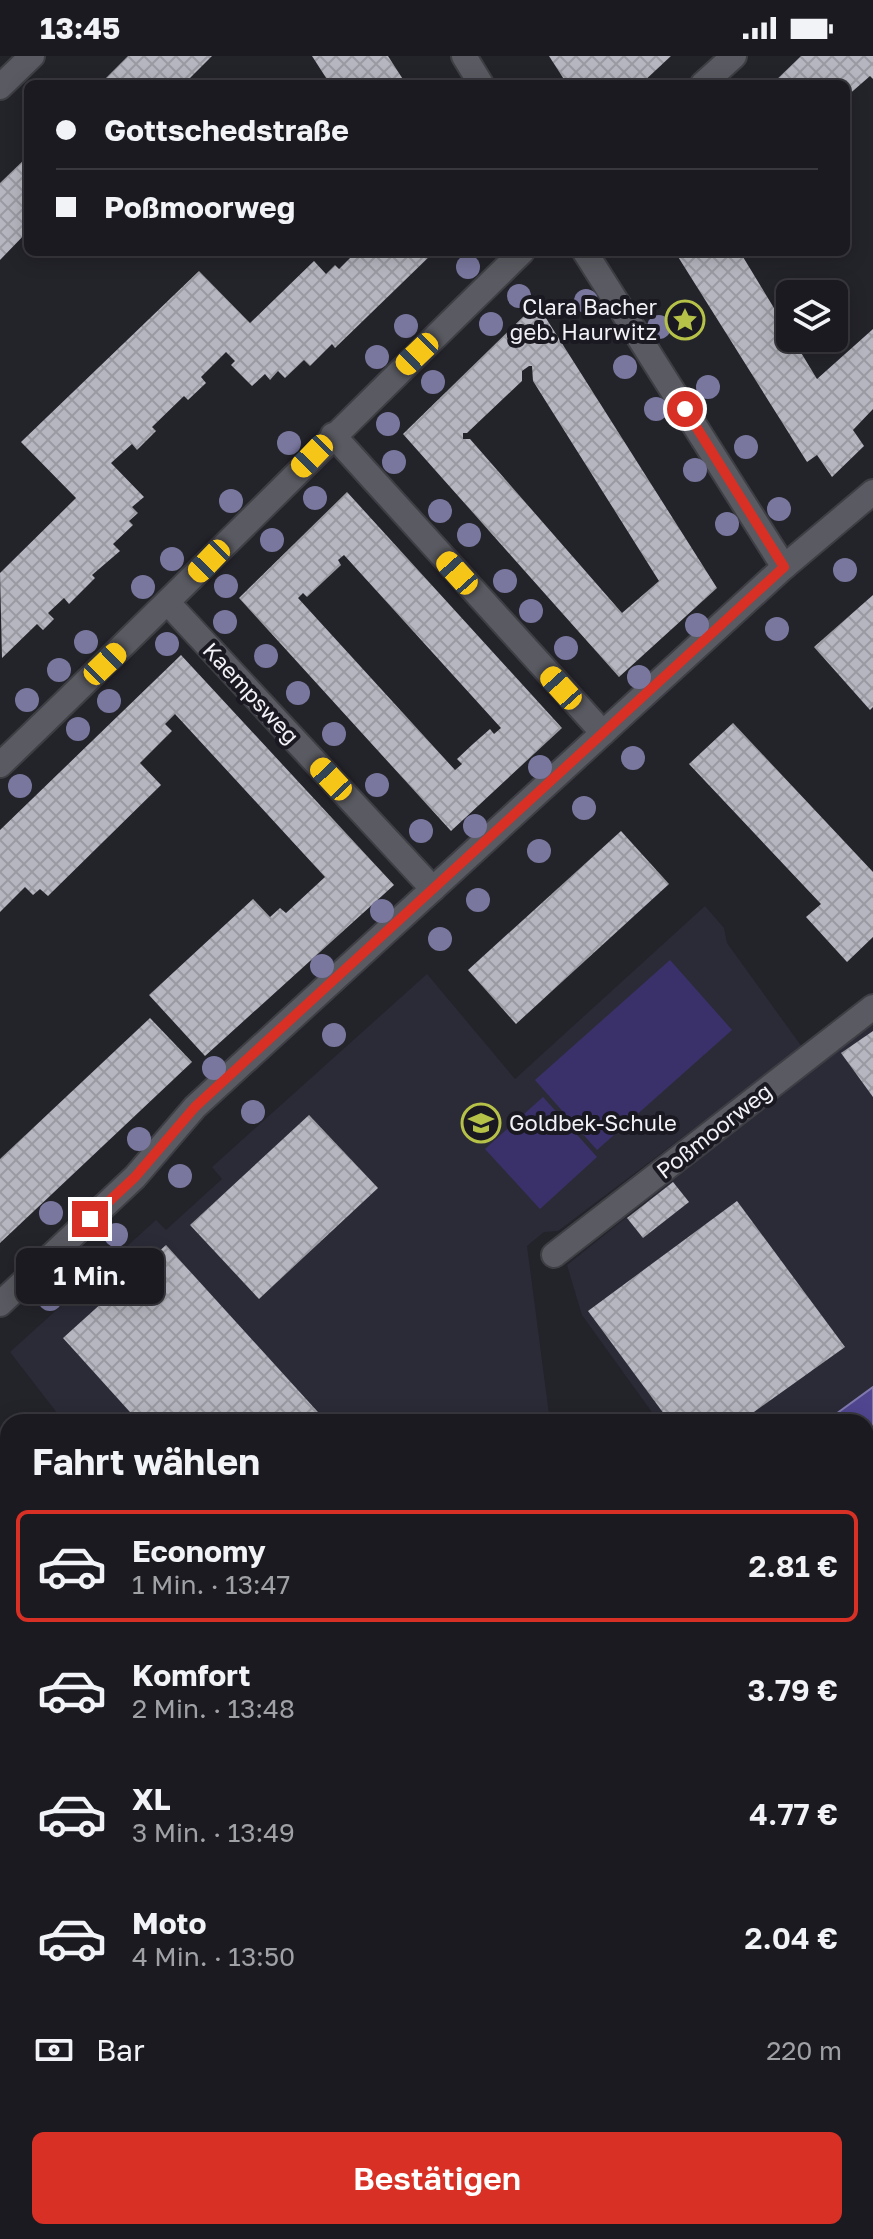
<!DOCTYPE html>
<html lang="de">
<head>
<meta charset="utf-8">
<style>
	:root { --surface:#1a1a20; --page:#232329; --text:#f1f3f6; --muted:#9fa1a5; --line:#38383e; --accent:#d93025 }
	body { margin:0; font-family:"Golos Text",sans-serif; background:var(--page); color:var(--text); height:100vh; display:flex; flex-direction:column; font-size:30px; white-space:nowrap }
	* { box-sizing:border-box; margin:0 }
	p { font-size:26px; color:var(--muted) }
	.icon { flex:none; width:44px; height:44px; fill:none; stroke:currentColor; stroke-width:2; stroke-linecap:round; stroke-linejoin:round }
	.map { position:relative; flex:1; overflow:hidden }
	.panel { position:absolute; left:0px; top:1358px; width:874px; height:826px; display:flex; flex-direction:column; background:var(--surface); border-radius:24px 24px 0 0; box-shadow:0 4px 20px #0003,0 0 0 2px var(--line) }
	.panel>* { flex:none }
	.banner { position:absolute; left:24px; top:24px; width:826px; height:176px; border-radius:12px; box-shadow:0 4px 20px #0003,0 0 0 2px var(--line); display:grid; align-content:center; height:176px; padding:0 32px; background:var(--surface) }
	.buttons { position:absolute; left:776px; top:224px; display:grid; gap:16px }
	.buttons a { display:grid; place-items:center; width:72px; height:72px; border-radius:12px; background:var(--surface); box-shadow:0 4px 20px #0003,0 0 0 2px var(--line); font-size:40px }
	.end { position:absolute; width:36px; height:36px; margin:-18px; border:10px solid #d93025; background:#fff; box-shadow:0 0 0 4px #fff }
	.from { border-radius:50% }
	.bubble { position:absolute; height:56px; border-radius:12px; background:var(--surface); box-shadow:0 4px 20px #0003,0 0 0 2px var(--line); font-size:26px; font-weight:600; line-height:56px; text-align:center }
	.car { position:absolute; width:24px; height:48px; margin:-24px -12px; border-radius:10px; box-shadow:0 0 6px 2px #0007; background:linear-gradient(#f5c518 24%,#345 0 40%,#f5c518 0 76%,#345 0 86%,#f5c518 0) }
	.banner b { display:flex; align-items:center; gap:28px; height:76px; font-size:30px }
	.banner b+b { border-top:2px solid var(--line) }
	.banner i { width:20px; height:20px; background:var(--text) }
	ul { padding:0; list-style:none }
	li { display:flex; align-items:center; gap:24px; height:112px; margin:0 16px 12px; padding:0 16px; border:4px solid transparent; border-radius:12px }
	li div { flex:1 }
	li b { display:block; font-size:30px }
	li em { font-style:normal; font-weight:600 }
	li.selected { border-color:var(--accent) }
	li>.icon { width:72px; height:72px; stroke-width:1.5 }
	h2 { padding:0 32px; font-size:36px; line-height:96px }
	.pay { display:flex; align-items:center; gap:20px; height:88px; padding:0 32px; font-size:30px }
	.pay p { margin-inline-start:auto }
	.button { display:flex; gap:16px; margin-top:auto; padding:16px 32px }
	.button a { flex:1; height:92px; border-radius:12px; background:var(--accent); color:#fff; font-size:32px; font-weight:600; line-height:92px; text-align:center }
	.status { display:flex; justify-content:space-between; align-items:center; height:56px; padding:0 40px; background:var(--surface); direction:ltr }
	.status svg { height:22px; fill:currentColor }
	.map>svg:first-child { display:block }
	.built { fill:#2b2b38 }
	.garden { fill:#3a316b }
	.water { fill:#504690; stroke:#8079af; stroke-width:2 }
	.building { fill:url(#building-cross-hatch); fill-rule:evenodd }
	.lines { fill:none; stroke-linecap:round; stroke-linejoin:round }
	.minor-casing { stroke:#3e3e45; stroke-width:28 }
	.minor { stroke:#5a5a62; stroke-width:24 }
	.tree { fill:#79779e }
	.route { stroke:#d93025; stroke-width:10 }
	.labels { text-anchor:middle; stroke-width:8; stroke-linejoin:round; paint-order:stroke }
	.poi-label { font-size:22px; fill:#f1f1f7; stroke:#1a1921; text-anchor:end }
	.street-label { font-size:22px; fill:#f1f1f7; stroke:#1a1921 }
</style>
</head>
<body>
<div class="status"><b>13:45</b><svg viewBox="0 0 49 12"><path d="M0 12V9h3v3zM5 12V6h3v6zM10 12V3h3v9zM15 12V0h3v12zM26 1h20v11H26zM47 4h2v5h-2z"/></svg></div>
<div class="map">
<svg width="873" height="2183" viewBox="0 0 873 2183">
	<defs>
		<pattern id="building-cross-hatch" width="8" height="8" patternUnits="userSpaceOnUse" patternTransform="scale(2)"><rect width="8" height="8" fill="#b6b6c0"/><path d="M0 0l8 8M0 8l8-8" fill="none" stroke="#9a9aa2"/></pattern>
	</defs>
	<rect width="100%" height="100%" fill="#23232a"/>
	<g class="built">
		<path d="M705,850L724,872L727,887L802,991L558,1175L544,1176L527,1190L550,1366H64L10,1296L156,1164L166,1174L222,1123L212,1111L427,918L515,1023Z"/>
		<path d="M873,964V1331L825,1366H659L582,1259L567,1209Z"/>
	</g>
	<g class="garden">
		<path d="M670,904L732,974L597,1094L535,1024Z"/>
		<path d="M543,1041L597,1101L540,1153L485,1093Z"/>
	</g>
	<g class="water">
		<path d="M873,1331V1525L866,1530V1366H825Z"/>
		<path d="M8,1960V2156L0,2161V1966Z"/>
	</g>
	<g class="building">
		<path d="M128,0H212L184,28H100Z"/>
		<path d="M312,0H388L406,28H330Z"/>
		<path d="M549,0H671L641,28H567Z"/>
		<path d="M801,0H873V23L870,20L846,41V28H772Z"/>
		<path d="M28,100V175L0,204V127Z"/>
		<path d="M356,196H434L335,292L332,288L310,310L304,304L285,322L278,315L270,324L265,318L252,330L231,309L235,305L226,296L201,321L206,327L188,344L184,340L152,371L156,375L137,394L132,388L111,407L144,441L132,451L138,457L129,465L133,469L113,488L120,495L92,519L95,522L69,548L64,542L48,557L54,563L43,574L37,568L2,602L0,517L76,442L21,386L199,215L250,267L314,205L326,218L335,209L339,213Z"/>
		<path d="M675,196H740L817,323L873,273V353L853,374L864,390L832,421L817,399L807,406Z"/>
		<path d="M527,257L544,259L717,532L619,621L403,378ZM529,310H532L533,325L659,525L622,557L470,383H463V377H467L522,325V315Z"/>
		<path d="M347,436L562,672L451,775L239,542ZM344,499L501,672L494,678L490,673L473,688L457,703L462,708L455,714L298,542L303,537L307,541L341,509L338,504Z"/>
		<path d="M873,539V651L870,654L814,591Z"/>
		<path d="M181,599L394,829L205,1000L149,939L253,843L270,861L280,852L286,857L325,821L175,658L165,668L172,675L140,707L161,729L48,840L40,833L33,839L25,831L0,856V774Z"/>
		<path d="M733,667L873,816V881L847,906L806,861L821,848L689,708Z"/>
		<path d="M621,775L669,828L516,968L468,914Z"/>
		<path d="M150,962L192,1006L0,1187V1103Z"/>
		<path d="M873,975V1041L841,997Z"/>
		<path d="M309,1059L378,1132L259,1243L190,1169Z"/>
		<path d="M673,1126L689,1146L643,1182L627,1162Z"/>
		<path d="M737,1145L845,1291L740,1366H670L588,1255Z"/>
		<path d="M166,1189L327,1366H139L63,1282Z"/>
		<path d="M8,1429V1475L0,1465V1436Z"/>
		<path d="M0,1779L8,1789V1859L0,1866Z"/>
		<path d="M866,1793L873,1804V1907L866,1896Z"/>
		<path d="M873,2000V2065L866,2069V2003Z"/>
		<path d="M377,2176H444L449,2183H382Z"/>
		<path d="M588,2176H698L688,2183H578Z"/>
	</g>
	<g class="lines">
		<g class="minor-casing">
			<g id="minor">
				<path d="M464,0L481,28"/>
				<path d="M703,28L734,0"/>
				<path d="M0,31L32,0"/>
				<path d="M585,196L784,511"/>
				<path d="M333,379L603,677"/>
				<path d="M168,547L433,833"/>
				<path d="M0,709C176,540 347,366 522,196"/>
				<path d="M554,1199L873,951"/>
				<path d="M0,1248L135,1121L195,1051L784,511L873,436"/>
				<path d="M866,1663L873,1658"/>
				<path d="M866,1706L873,1716"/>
				<path d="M866,2155L873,2150"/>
				<path d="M309,2176L314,2183"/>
				<path d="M151,2183L161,2176"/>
				<path d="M822,2183L833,2176"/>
			</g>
		</g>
		<use href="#minor" class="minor"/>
	</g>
	<g class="tree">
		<circle cx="468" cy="211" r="12"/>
		<circle cx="519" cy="240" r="12"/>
		<circle cx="586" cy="245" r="12"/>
		<circle cx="491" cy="268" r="12"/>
		<circle cx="406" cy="270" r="12"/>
		<circle cx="659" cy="271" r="12"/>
		<circle cx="377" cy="301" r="12"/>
		<circle cx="625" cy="311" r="12"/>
		<circle cx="433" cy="326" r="12"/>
		<circle cx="708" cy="331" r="12"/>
		<circle cx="656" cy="353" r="12"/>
		<circle cx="388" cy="368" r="12"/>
		<circle cx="289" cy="387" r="12"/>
		<circle cx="746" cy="391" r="12"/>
		<circle cx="394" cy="406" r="12"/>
		<circle cx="695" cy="414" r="12"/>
		<circle cx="315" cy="442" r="12"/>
		<circle cx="231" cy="445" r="12"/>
		<circle cx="779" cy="453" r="12"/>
		<circle cx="440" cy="455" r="12"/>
		<circle cx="727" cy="468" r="12"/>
		<circle cx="469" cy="479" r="12"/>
		<circle cx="272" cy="484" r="12"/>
		<circle cx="172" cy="503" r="12"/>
		<circle cx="845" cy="514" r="12"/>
		<circle cx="505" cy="525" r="12"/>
		<circle cx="226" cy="530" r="12"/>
		<circle cx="143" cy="531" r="12"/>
		<circle cx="531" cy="555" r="12"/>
		<circle cx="225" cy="566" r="12"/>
		<circle cx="697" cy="569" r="12"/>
		<circle cx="777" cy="573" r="12"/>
		<circle cx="86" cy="586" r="12"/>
		<circle cx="167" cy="588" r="12"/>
		<circle cx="566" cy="592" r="12"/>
		<circle cx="266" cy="600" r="12"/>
		<circle cx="59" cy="614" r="12"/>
		<circle cx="639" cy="621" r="12"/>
		<circle cx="298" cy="637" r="12"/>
		<circle cx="27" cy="644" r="12"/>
		<circle cx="109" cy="645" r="12"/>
		<circle cx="78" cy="673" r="12"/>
		<circle cx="334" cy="678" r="12"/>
		<circle cx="633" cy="702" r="12"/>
		<circle cx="540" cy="711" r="12"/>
		<circle cx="377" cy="729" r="12"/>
		<circle cx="20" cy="730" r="12"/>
		<circle cx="584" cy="752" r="12"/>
		<circle cx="475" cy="770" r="12"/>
		<circle cx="421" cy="775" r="12"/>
		<circle cx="539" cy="795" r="12"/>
		<circle cx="478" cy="844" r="12"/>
		<circle cx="382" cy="855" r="12"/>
		<circle cx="440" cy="883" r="12"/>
		<circle cx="322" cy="910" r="12"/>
		<circle cx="334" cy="979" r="12"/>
		<circle cx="214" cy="1012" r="12"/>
		<circle cx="253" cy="1056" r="12"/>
		<circle cx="139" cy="1083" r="12"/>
		<circle cx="180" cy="1120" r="12"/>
		<circle cx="51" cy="1157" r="12"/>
		<circle cx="116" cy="1179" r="12"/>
		<circle cx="50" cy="1243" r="12"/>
	</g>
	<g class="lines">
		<path class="route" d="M90,1163L135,1121L195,1051L784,511L685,353"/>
	</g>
	<defs>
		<g id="sight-ring" transform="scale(2)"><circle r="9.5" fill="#1a1921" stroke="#b6c148" stroke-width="1.5"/><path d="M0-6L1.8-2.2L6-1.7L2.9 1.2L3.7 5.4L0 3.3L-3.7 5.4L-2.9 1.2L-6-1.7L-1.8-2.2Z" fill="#b6c148"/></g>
		<g id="school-ring" transform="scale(2)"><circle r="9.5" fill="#1a1921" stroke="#b6c148" stroke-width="1.5"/><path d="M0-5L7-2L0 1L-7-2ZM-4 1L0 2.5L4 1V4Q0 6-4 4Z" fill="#b6c148"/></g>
	</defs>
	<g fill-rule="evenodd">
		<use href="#sight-ring" x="685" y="264"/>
		<use href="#school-ring" x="481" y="1067"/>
	</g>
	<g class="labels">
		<g class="poi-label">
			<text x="657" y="259">Clara Bacher<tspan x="657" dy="25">geb. Haurwitz</tspan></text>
			<text x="509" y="1075" text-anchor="start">Goldbek-Schule</text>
		</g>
		<g class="street-label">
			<text transform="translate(251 637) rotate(47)" y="8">Kaempsweg</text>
			<text transform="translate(714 1075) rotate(-38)" y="8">Poßmoorweg</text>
		</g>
	</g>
</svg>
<div class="buttons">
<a><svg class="icon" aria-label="layers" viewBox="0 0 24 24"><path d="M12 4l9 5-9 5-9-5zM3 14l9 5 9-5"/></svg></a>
</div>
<i class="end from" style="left:685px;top:353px"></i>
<i class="end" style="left:90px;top:1163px"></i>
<div class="bubble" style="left:16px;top:1192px;width:148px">1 Min.</div>
<i class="car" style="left:417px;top:298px;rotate:226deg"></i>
<i class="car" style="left:312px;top:400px;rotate:224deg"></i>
<i class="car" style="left:209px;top:505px;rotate:224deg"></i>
<i class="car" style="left:457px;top:517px;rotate:318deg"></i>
<i class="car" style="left:105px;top:608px;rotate:46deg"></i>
<i class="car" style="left:561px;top:632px;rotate:318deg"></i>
<i class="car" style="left:331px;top:723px;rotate:317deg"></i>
<div class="banner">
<b><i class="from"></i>Gottschedstraße</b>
<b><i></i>Poßmoorweg</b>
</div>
<section class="panel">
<h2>Fahrt wählen</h2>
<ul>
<li class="selected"><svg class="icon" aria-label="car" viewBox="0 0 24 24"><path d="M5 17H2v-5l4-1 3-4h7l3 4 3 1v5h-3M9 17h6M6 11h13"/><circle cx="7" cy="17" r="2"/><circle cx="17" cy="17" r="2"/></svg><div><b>Economy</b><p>1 Min. · 13:47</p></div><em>2.81 €</em></li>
<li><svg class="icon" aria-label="car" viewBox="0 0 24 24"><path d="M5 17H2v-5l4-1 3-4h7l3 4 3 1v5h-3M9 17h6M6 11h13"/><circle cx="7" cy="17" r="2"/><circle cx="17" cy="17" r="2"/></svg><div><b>Komfort</b><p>2 Min. · 13:48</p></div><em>3.79 €</em></li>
<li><svg class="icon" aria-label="car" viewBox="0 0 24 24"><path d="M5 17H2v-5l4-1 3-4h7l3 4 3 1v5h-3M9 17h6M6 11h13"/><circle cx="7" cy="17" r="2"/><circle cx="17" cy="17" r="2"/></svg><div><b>XL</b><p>3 Min. · 13:49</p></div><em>4.77 €</em></li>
<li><svg class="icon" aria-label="car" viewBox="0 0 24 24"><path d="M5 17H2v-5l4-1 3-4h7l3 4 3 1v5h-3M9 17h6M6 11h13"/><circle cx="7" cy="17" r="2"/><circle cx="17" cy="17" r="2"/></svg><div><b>Moto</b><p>4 Min. · 13:50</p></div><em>2.04 €</em></li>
</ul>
<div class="pay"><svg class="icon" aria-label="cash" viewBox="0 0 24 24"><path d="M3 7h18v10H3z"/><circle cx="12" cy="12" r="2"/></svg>Bar<p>220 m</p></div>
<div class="button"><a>Bestätigen</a></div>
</section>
</div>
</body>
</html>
